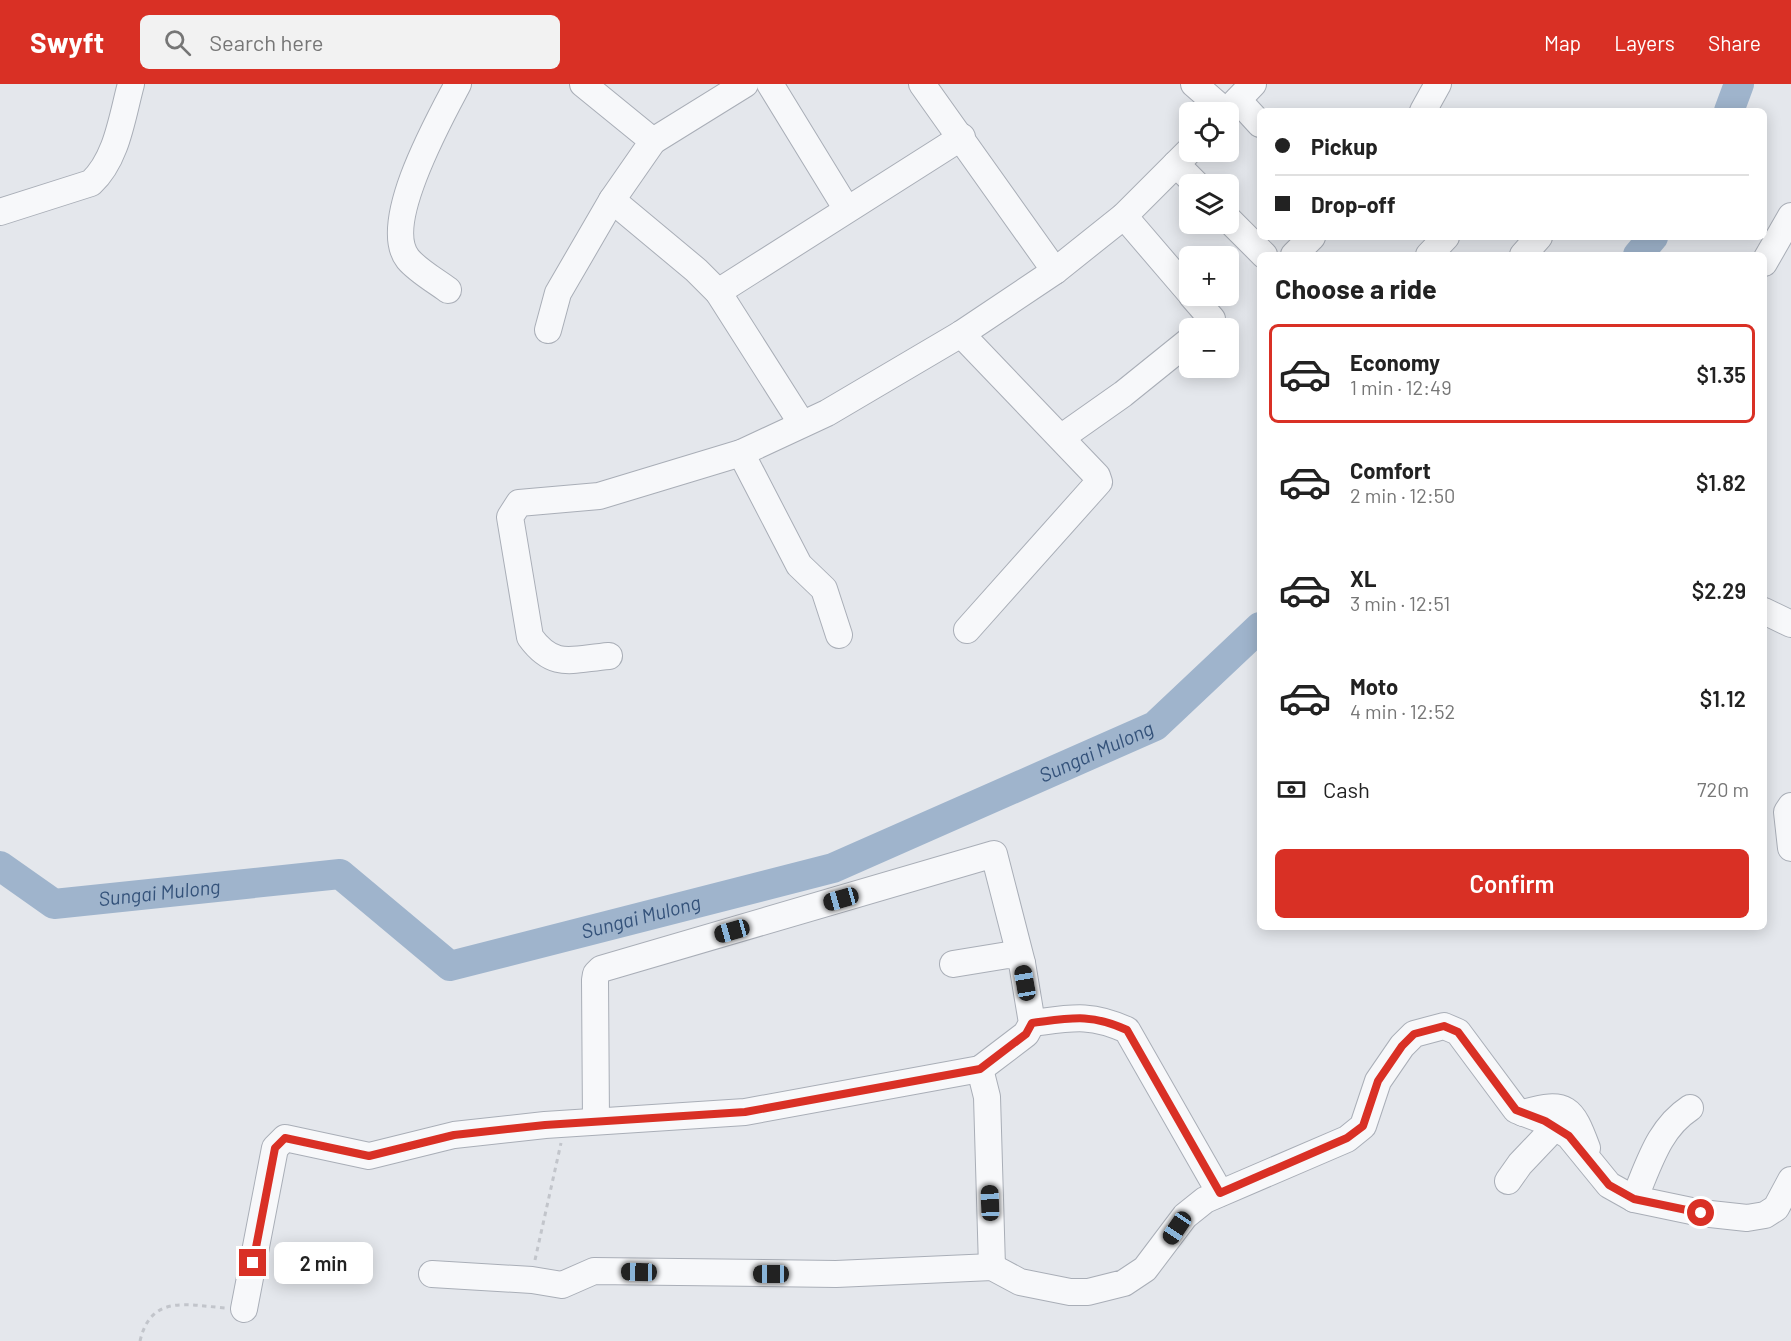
<!DOCTYPE html>
<html lang="en">
<head>
<meta charset="utf-8">
<style>
	:root { --surface:#fff; --page:#f2f2f2; --text:#222; --muted:#767676; --line:#e0e0e0; --accent:#d93025 }
	body { margin:0; font-family:Barlow,sans-serif; background:var(--page); color:var(--text); height:100vh; display:flex; flex-direction:column; font-size:22px; white-space:nowrap }
	* { box-sizing:border-box; margin:0 }
	p { font-size:20px; color:var(--muted) }
	.icon { flex:none; width:33px; height:33px; fill:none; stroke:currentColor; stroke-width:2; stroke-linecap:round; stroke-linejoin:round }
	.map { position:relative; flex:1; overflow:hidden }
	.panel { position:absolute; left:1257px; top:168px; width:510px; height:678px; display:flex; flex-direction:column; background:var(--surface); border-radius:9px; box-shadow:0 3px 15px #0003 }
	.panel>* { flex:none }
	.hud { position:absolute; left:1257px; top:24px; width:510px; height:132px; border-radius:9px; box-shadow:0 3px 15px #0003; display:grid; align-content:center; height:132px; padding:0 18px; background:var(--surface) }
	.tools { position:absolute; left:1179px; top:18px; display:grid; gap:12px }
	.tools a { display:grid; place-items:center; width:60px; height:60px; border-radius:9px; background:var(--surface); box-shadow:0 3px 15px #0003; font-size:30px }
	.end { position:absolute; width:27px; height:27px; margin:-14px; border:8px solid #d93025; background:#fff; box-shadow:0 0 0 3px #fff }
	.from { border-radius:50% }
	.bubble { position:absolute; height:42px; border-radius:9px; background:var(--surface); box-shadow:0 3px 15px #0003; font-size:20px; font-weight:600; line-height:42px; text-align:center }
	.car { position:absolute; width:18px; height:36px; margin:-18px -9px; border-radius:8px; box-shadow:0 0 4px 2px #0007; background:linear-gradient(#222 24%,#8ab4d8 0 40%,#222 0 76%,#8ab4d8 0 86%,#222 0) }
	.hud b { display:flex; align-items:center; gap:21px; height:57px; font-size:22px }
	.hud b+b { border-top:2px solid var(--line) }
	.hud i { width:15px; height:15px; background:var(--text) }
	ul { padding:0; list-style:none }
	li { display:flex; align-items:center; gap:18px; height:99px; margin:0 12px 9px; padding:0 6px; border:3px solid transparent; border-radius:9px }
	li div { flex:1 }
	li b { display:block; font-size:22px }
	li em { font-style:normal; font-weight:600 }
	li.selected { border-color:var(--accent) }
	li>.icon { width:54px; height:54px; stroke-width:1.5 }
	h2 { padding:0 18px; font-size:27px; line-height:72px }
	.pay { display:flex; align-items:center; gap:15px; height:66px; padding:0 18px; font-size:22px }
	.pay p { margin-inline-start:auto }
	.action { display:flex; gap:12px; margin-top:auto; padding:12px 18px }
	.action a { flex:1; height:69px; border-radius:9px; background:var(--accent); color:#fff; font-size:24px; font-weight:600; line-height:69px; text-align:center }
	header { display:flex; align-items:center; gap:36px; box-sizing:border-box; height:84px; padding:0 30px; background:var(--accent); color:#fff }
	header strong { font-size:28px }
	nav { display:flex; gap:33px; margin-inline-start:auto; font-size:21px }
	.search { width:420px; height:54px; background:var(--page); display:flex; align-items:center; gap:15px; box-sizing:border-box; padding:0 21px; border-radius:9px; color:var(--muted); font-size:22px }
	.map>svg:first-child { display:block }
	.lines { fill:none; stroke-linecap:round; stroke-linejoin:round }
	.river { stroke:#9fb4cc; stroke-width:30 }
	.minor-casing { stroke:#a9aeb7; stroke-width:28 }
	.path { stroke:#c2c5cb; stroke-width:3; stroke-dasharray:4.5 4.5; stroke-linecap:butt }
	.minor { stroke:#f7f8fa; stroke-width:26 }
	.route { stroke:#d93025; stroke-width:8 }
	.labels { text-anchor:middle; stroke-width:6; stroke-linejoin:round; paint-order:stroke }
	.water-label { font-size:20px; font-style:italic; fill:#34527a; stroke:#f4f6f9 }
</style>
</head>
<body>
<header>
<strong>Swyft</strong>
<div class="search"><svg class="icon" aria-label="search" viewBox="0 0 24 24"><circle cx="10" cy="10" r="6"/><path d="M15 15l6 6"/></svg>Search here</div>
<nav><a>Map</a><a>Layers</a><a>Share</a></nav>
</header>
<div class="map">
<svg width="1791" height="1257" viewBox="0 0 1791 1257">
	<rect width="100%" height="100%" fill="#e4e7ec"/>
	<g class="lines">
		<g class="river">
			<path d="M1729,27L1739,0"/>
			<path d="M1638,171L1653,153"/>
			<path id="s1" d="M0,782L54,820L340,790L450,882L833,784L1155,642L1260,543"/>
		</g>
		<g class="minor-casing">
			<g id="minor">
				<path d="M770,0L846,124"/>
				<path d="M922,0L1055,187"/>
				<path d="M1194,0L1226,28"/>
				<path d="M1238,16L1260,40"/>
				<path d="M1423,27L1438,0"/>
				<path d="M1226,28L1253,0"/>
				<path d="M653,57L745,0"/>
				<path d="M1176,80L1196,100"/>
				<path d="M612,116L696,186L718,208L802,340"/>
				<path d="M0,128L91,99C117,75 122,33 131,0"/>
				<path d="M1124,132L1190,209"/>
				<path d="M1228,135L1264,171"/>
				<path d="M1294,171L1312,153"/>
				<path d="M1429,171L1446,153"/>
				<path d="M1523,171L1539,153"/>
				<path d="M1764,179L1791,132"/>
				<path d="M448,206C436,197 418,187 408,175C380,140 440,34 458,0"/>
				<path d="M718,208L962,53"/>
				<path d="M1192,212L1212,235L1204,244"/>
				<path d="M548,246L558,209L612,116L653,57L583,0"/>
				<path d="M961,250L1097,392L1099,398L967,546"/>
				<path d="M1062,353L1123,310L1190,256"/>
				<path d="M741,369L799,481L824,505L839,551"/>
				<path d="M1764,527L1791,540"/>
				<path d="M609,572C572,575 554,586 530,553L510,433L519,419L599,412L741,369L827,329L961,250L1055,187L1124,132L1190,66"/>
				<path d="M1791,722L1787,728L1791,764"/>
				<path d="M953,880L1008,871L1016,872L1022,879L1032,939L1026,950L980,985"/>
				<path d="M1032,939C1071,934 1090,929 1127,946L1220,1109"/>
				<path d="M1523,1029C1567,1016 1572,1024 1587,1064"/>
				<path d="M596,1037L595,896L596,890L601,885L994,770L1022,879"/>
				<path d="M1508,1097L1520,1080L1556,1042"/>
				<path d="M1634,1115C1649,1081 1658,1045 1690,1024"/>
				<path d="M432,1190L532,1196L562,1201L594,1187L836,1190L992,1183L1020,1198L1070,1208H1088L1124,1199L1145,1185L1185,1132L1205,1116L1347,1055L1363,1042L1378,997L1402,962L1414,950L1444,942L1458,948L1516,1026L1545,1037L1569,1052L1609,1101L1634,1115L1701,1129L1747,1134L1765,1131L1776,1124L1791,1096"/>
				<path d="M244,1225L275,1064L285,1054L369,1072L454,1051L545,1041L745,1028L980,985L987,1013L992,1183"/>
			</g>
		</g>
		<g class="path">
			<path d="M535,1176L561,1059"/>
			<path d="M140,1257C151,1210 187,1221 225,1224"/>
		</g>
		<use href="#minor" class="minor"/>
	</g>
	<g class="lines">
		<path class="route" d="M253,1179L275,1064L285,1054L369,1072L454,1051L545,1041L745,1028L980,985L1026,950L1032,939C1071,934 1090,929 1127,946L1220,1109L1347,1054L1363,1042L1378,997L1402,962L1414,950L1444,942L1458,948L1516,1026L1545,1037L1569,1052L1609,1101L1634,1115L1701,1129"/>
	</g>
	<g class="labels">
		<g class="water-label">
			<text dy="7" stroke="none"><textPath href="#s1" startOffset="1180">Sungai Mulong</textPath></text>
			<text dy="7" stroke="none"><textPath href="#s1" startOffset="172">Sungai Mulong</textPath></text>
			<text dy="7" stroke="none"><textPath href="#s1" startOffset="694">Sungai Mulong</textPath></text>
		</g>
	</g>
</svg>
<div class="tools">
<a><svg class="icon" aria-label="locate" viewBox="0 0 24 24"><circle cx="12" cy="12" r="6"/><path d="M12 2v4M12 18v4M2 12h4M18 12h4"/></svg></a>
<a><svg class="icon" aria-label="layers" viewBox="0 0 24 24"><path d="M12 4l9 5-9 5-9-5zM3 14l9 5 9-5"/></svg></a>
<a>+</a>
<a>−</a>
</div>
<i class="end from" style="left:1701px;top:1129px"></i>
<i class="end" style="left:253px;top:1179px"></i>
<div class="bubble" style="left:274px;top:1158px;width:99px">2 min</div>
<i class="car" style="left:841px;top:815px;rotate:254deg"></i>
<i class="car" style="left:732px;top:847px;rotate:254deg"></i>
<i class="car" style="left:1025px;top:899px;rotate:350deg"></i>
<i class="car" style="left:990px;top:1119px;rotate:358deg"></i>
<i class="car" style="left:1177px;top:1144px;rotate:214deg"></i>
<i class="car" style="left:639px;top:1188px;rotate:271deg"></i>
<i class="car" style="left:771px;top:1190px;rotate:270deg"></i>
<div class="hud">
<b><i class="from"></i>Pickup</b>
<b><i></i>Drop-off</b>
</div>
<section class="panel">
<h2>Choose a ride</h2>
<ul>
<li class="selected"><svg class="icon" aria-label="car" viewBox="0 0 24 24"><path d="M5 17H2v-5l4-1 3-4h7l3 4 3 1v5h-3M9 17h6M6 11h13"/><circle cx="7" cy="17" r="2"/><circle cx="17" cy="17" r="2"/></svg><div><b>Economy</b><p>1 min · 12:49</p></div><em>$1.35</em></li>
<li><svg class="icon" aria-label="car" viewBox="0 0 24 24"><path d="M5 17H2v-5l4-1 3-4h7l3 4 3 1v5h-3M9 17h6M6 11h13"/><circle cx="7" cy="17" r="2"/><circle cx="17" cy="17" r="2"/></svg><div><b>Comfort</b><p>2 min · 12:50</p></div><em>$1.82</em></li>
<li><svg class="icon" aria-label="car" viewBox="0 0 24 24"><path d="M5 17H2v-5l4-1 3-4h7l3 4 3 1v5h-3M9 17h6M6 11h13"/><circle cx="7" cy="17" r="2"/><circle cx="17" cy="17" r="2"/></svg><div><b>XL</b><p>3 min · 12:51</p></div><em>$2.29</em></li>
<li><svg class="icon" aria-label="car" viewBox="0 0 24 24"><path d="M5 17H2v-5l4-1 3-4h7l3 4 3 1v5h-3M9 17h6M6 11h13"/><circle cx="7" cy="17" r="2"/><circle cx="17" cy="17" r="2"/></svg><div><b>Moto</b><p>4 min · 12:52</p></div><em>$1.12</em></li>
</ul>
<div class="pay"><svg class="icon" aria-label="cash" viewBox="0 0 24 24"><path d="M3 7h18v10H3z"/><circle cx="12" cy="12" r="2"/></svg>Cash<p>720 m</p></div>
<div class="action"><a>Confirm</a></div>
</section>
</div>
</body>
</html>
